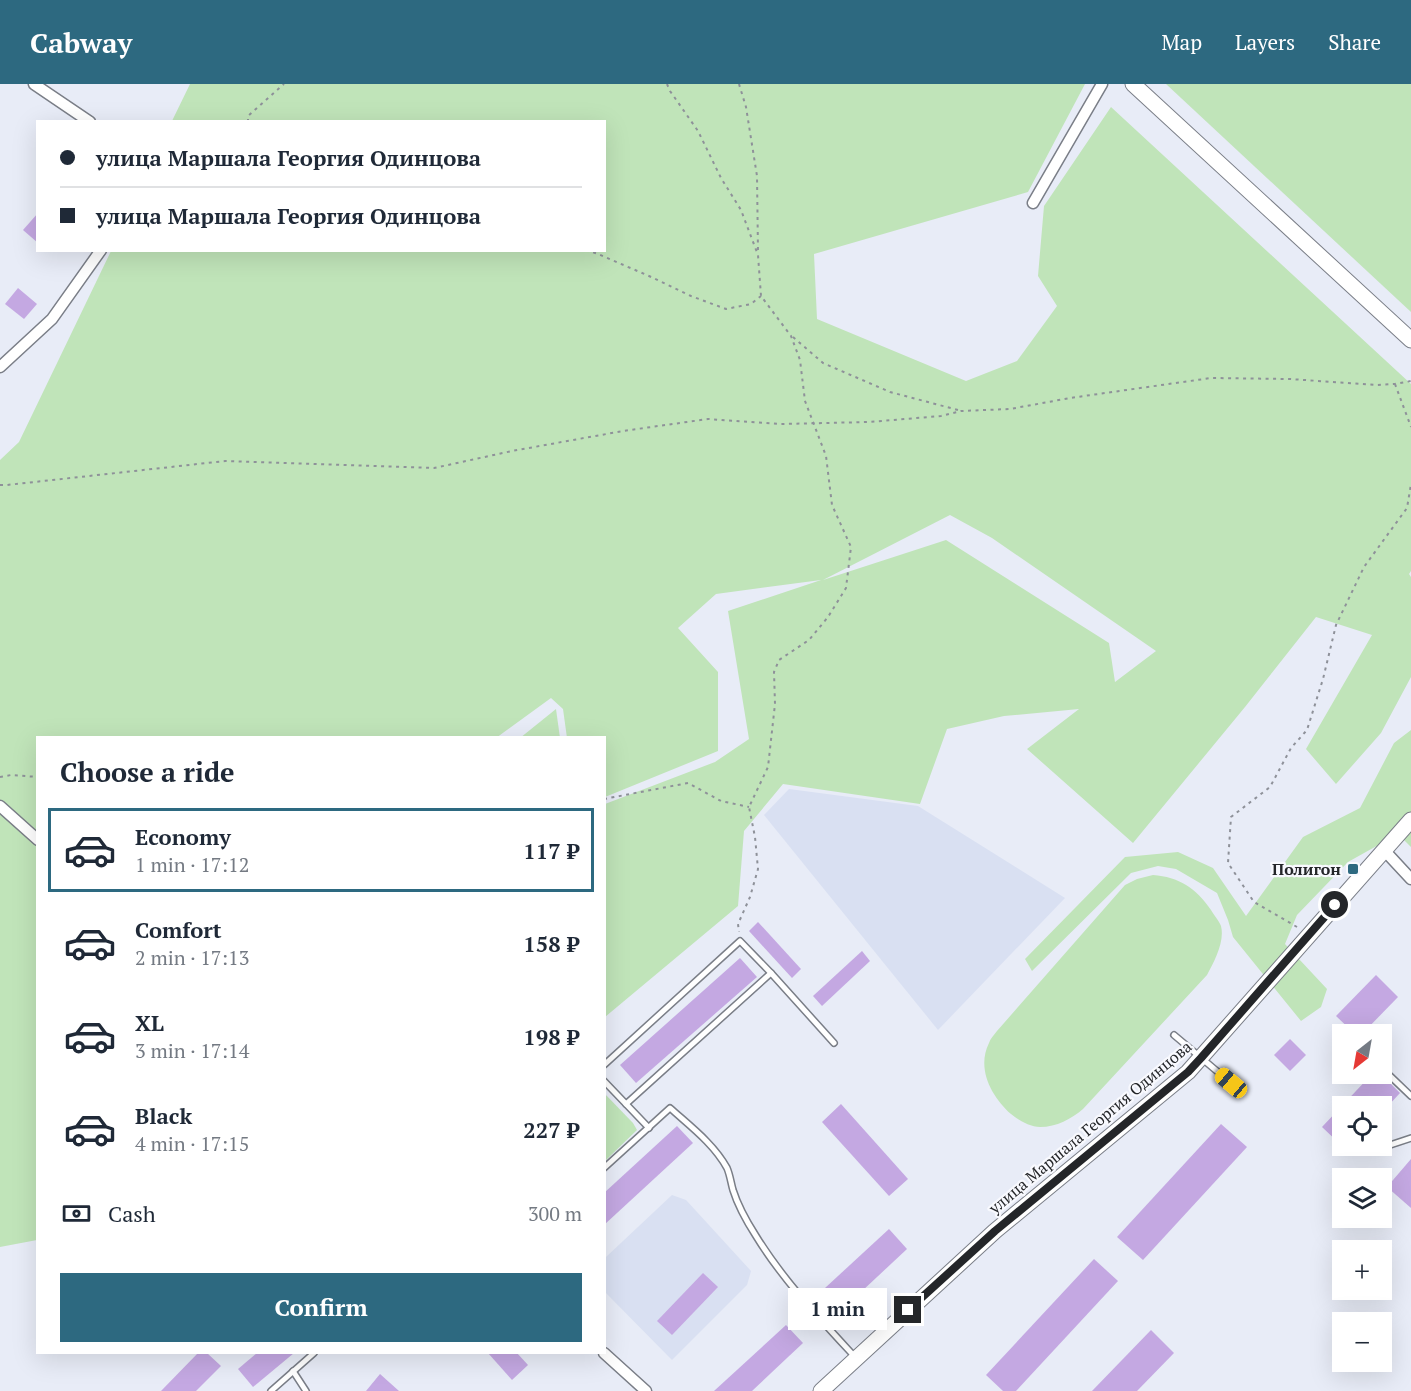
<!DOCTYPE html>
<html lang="en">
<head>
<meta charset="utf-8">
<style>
	:root { --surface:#fff; --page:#f6f6f7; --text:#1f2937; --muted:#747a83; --line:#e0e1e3; --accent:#2d6980 }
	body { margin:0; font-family:"PT Serif",serif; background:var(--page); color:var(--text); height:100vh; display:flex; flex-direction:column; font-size:22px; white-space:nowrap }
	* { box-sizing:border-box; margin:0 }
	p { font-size:20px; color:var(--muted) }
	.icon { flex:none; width:33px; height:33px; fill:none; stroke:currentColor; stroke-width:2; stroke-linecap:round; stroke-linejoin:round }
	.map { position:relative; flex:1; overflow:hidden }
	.sheet { position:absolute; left:36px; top:652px; width:570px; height:618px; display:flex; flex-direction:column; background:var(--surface); border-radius:0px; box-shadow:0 6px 24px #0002 }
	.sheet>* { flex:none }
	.hud { position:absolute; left:36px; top:36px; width:570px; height:132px; border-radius:0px; box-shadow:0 6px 24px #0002; display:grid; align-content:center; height:132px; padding:0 24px; background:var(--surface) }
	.needle { width:39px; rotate:211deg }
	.buttons { position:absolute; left:1332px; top:940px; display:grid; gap:12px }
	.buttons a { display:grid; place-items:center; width:60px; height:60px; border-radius:0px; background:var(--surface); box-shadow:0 6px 24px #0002; font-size:30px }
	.end { position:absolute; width:27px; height:27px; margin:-14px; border:8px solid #242629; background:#fff; box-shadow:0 0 0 3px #fff }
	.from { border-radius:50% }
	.bubble { position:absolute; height:42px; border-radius:0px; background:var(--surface); box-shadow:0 6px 24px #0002; font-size:20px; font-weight:800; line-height:42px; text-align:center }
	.car { position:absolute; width:18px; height:36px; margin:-18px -9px; border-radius:8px; box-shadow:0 0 4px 2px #0007; background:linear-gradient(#f5c518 24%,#345 0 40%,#f5c518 0 76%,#345 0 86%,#f5c518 0) }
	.hud b { display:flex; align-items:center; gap:21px; height:57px; font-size:22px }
	.hud b+b { border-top:2px solid var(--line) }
	.hud i { width:15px; height:15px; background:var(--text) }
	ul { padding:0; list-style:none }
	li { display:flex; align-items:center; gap:18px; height:84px; margin:0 12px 9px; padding:0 12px; border:3px solid transparent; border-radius:0px }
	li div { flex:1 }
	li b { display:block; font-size:22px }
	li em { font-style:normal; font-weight:800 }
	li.active { border-color:var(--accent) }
	li>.icon { width:54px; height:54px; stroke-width:1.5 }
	h2 { padding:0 24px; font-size:27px; line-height:72px }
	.pay { display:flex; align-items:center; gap:15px; height:66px; padding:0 24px; font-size:22px }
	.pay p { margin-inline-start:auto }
	.action { display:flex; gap:12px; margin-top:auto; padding:12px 24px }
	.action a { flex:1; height:69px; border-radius:0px; background:var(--accent); color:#fff; font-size:24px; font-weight:800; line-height:69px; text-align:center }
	header { display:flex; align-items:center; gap:36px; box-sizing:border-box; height:84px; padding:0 30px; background:var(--accent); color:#fff }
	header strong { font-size:28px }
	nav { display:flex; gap:33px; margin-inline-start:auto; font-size:21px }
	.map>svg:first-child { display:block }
	.built { fill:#d9e0f2 }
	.green { fill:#c0e4b9; fill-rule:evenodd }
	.building { fill:#c4a8e2 }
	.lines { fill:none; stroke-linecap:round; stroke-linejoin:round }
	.lane-casing { stroke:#7a7e87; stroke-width:8 }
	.street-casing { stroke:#7a7e87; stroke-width:13 }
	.secondary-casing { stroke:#7a7e87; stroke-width:17 }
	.path { stroke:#8e9199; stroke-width:2; stroke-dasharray:3 4.5; stroke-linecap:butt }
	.lane { stroke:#fff; stroke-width:5 }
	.street { stroke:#fff; stroke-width:10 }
	.secondary { stroke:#fff; stroke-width:15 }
	.route { stroke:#242629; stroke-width:8 }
	.poi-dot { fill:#2d6980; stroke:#f8f9fe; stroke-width:2 }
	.labels { text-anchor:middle; stroke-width:4.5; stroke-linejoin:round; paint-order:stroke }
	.poi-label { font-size:16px; font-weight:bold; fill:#242629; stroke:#f8f9fe; text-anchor:end }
	.street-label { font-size:16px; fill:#242629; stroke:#f8f9fe }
</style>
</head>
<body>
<header>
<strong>Cabway</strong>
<nav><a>Map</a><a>Layers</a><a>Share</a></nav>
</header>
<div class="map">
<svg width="1411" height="1307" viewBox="0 0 1411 1307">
	<rect width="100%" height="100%" fill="#e8ecf7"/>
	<g class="built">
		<path d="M789,705L918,722L1065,814L938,946L764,731Z"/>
		<path d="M672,1111L686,1116L751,1187L747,1201L672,1276L605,1208V1174Z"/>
	</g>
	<g class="green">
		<path d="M190,0H1085L1028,108L814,170L817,235L966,297L1017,277L1057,222L1038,192L1044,122L1111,23L1411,300V487L1409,490L1411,493V593L1381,649L1336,700L1306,665L1372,551L1316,533L1245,623L1133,759L1027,665L1079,625L1004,632L947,645L920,720L783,700L744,747L738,822L605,933V720L715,678L749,655L728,527L821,496L716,510L678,544L718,588V667L605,713L604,654H567L563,625L551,614L496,654H38L37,1156L0,1163V376L19,358L111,167L604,166V38L172,37ZM950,431L992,454L1156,567L1115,598L1109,559L946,456L823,496Z"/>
		<path d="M1166,0H1411V228Z"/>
		<path d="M556,625L560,654H520Z"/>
		<path d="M1411,646V763L1398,750L1348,778L1297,831L1285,860L1327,905L1321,923L1301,937L1233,853L1228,836L1217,809L1176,785L1158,782L1131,789L1032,887L1025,875L1125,773L1178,768L1213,784L1246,832L1303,753L1360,724L1394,659Z"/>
		<path d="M1153,791C1179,793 1196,804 1211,826C1214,831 1219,837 1221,842C1225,858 1214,878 1207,891L1083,1025C1071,1035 1057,1043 1040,1043C1030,1043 1018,1036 1011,1030C992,1013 976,985 989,959C990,955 994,951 997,947L1125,801L1137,795Z"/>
		<path d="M604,1009L633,1039L637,1046L605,1077Z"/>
	</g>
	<g class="building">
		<path d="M38,129V159L23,146Z"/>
		<path d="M18,204L37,220L24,235L5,220Z"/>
		<path d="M758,838L801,885L792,894L749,847Z"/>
		<path d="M862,867L870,877L822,922L813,912Z"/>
		<path d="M740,874L757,893L636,999L620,981Z"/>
		<path d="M1376,891L1398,913L1361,951H1356L1336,932Z"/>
		<path d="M1290,955L1306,971L1290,987L1274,971Z"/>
		<path d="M1372,990H1381L1400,1009L1387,1023H1342V1062L1322,1043Z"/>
		<path d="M841,1020L908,1095L889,1112L822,1038Z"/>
		<path d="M1221,1040L1247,1063L1143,1176L1117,1153Z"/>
		<path d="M677,1042L693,1059L604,1141V1109Z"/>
		<path d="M1411,1075V1124L1387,1103Z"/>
		<path d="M889,1145L907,1165L831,1236L812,1216Z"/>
		<path d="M1094,1175L1118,1197L1016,1307H1003L986,1291Z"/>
		<path d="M703,1189L718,1203L672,1251L657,1237Z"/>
		<path d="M786,1241L803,1259L752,1307H714Z"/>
		<path d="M1151,1246L1174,1269L1137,1307H1092Z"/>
		<path d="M198,1269H207L221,1282L196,1307H161Z"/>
		<path d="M257,1269H294L253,1303L238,1285Z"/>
		<path d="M488,1269H517L528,1281L512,1296Z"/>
		<path d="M380,1290L399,1307H366Z"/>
	</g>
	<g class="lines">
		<g class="lane-casing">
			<g id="lane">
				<path d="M1174,951L1231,999"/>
				<path d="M604,981L740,857L771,889L834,959"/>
				<path d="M1387,989L1411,1012"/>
				<path d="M604,997L649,1044"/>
				<path d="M626,1020L771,889"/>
				<path d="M1372,1067L1411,1054"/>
				<path d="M604,1084L670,1024C690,1042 714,1060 727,1084C730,1091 731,1099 733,1106C738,1122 747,1138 756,1152C783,1196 820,1235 855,1273"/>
				<path d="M293,1287L306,1307"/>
				<path d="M271,1307L314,1269"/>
			</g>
		</g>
		<g class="street-casing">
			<g id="street">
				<path d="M34,0L90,38"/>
				<path d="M1033,119L1102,0"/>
				<path d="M0,283L52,235L101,166"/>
				<path d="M0,722L38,756"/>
				<path d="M1384,766L1411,795"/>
				<path d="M604,1269L646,1307"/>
			</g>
		</g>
		<g class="secondary-casing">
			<g id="secondary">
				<path d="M1133,0L1411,256"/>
				<path d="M821,1307L995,1147L1188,988L1411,736"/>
			</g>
		</g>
		<g class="path">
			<path d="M667,0L670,7L698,47L721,94L741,126L758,171L761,212L791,252L800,276L805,317L826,372L832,421L851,463L846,504L828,533L809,556L779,576L774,588L775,620L768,683L749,723L755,753L758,785L750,813L738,840L739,848"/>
			<path d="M739,0L746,23L757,92L758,168"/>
			<path d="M248,38V32L284,0"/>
			<path d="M586,166L598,170L649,192L691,212L726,225L751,220L761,212"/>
			<path d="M793,253L823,279L890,308L958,326"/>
			<path d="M1395,300L1411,343"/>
			<path d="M0,401H7L225,377L434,384L512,367L623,347L708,335L780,340L869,338L941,332L961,327L1010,325L1070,314L1211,294L1290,295L1377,301L1395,300L1411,297"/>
			<path d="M0,693L11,691L38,693"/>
			<path d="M604,715L688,699L721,717L749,723"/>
			<path d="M1297,843L1254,818L1228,779L1231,733L1270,703L1291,664L1307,646L1323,595L1336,541L1364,483L1407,424L1411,400"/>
		</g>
		<use href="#lane" class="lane"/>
		<use href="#street" class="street"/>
		<use href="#secondary" class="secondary"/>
	</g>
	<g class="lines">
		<path class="route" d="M908,1226L995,1147L1188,988L1201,974L1335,821"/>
	</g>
	<rect class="poi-dot" x="1347" y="779" width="12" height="12" rx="3"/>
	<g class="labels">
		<g class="poi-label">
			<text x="1341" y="791">Полигон</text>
		</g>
		<g class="street-label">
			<text transform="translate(1090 1043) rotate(-40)" y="6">улица Маршала Георгия Одинцова</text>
		</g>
	</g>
</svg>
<div class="buttons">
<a><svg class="needle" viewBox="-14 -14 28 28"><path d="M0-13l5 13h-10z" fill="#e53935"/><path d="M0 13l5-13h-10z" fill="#747a83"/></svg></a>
<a><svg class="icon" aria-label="locate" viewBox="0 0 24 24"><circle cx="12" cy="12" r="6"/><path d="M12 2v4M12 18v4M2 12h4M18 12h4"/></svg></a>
<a><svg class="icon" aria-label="layers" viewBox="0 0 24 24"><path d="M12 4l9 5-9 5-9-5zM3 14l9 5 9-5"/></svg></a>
<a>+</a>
<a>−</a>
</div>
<i class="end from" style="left:1335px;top:821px"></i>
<i class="end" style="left:908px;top:1226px"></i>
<div class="bubble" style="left:788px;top:1204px;width:99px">1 min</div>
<i class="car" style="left:1231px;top:999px;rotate:310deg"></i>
<div class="hud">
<b><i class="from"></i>улица Маршала Георгия Одинцова</b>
<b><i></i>улица Маршала Георгия Одинцова</b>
</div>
<section class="sheet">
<h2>Choose a ride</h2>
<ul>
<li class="active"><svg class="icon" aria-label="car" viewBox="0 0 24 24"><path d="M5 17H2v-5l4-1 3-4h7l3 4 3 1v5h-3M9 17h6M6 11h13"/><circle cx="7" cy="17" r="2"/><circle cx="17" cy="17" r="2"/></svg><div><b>Economy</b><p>1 min · 17:12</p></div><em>117 ₽</em></li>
<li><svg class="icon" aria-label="car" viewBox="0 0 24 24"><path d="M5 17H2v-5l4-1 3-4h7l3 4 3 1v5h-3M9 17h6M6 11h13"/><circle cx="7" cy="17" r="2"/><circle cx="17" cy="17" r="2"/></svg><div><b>Comfort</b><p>2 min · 17:13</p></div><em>158 ₽</em></li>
<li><svg class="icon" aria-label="car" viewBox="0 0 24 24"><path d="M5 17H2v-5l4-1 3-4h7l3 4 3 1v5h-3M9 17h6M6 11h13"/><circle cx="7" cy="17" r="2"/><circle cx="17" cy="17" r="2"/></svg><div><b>XL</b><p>3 min · 17:14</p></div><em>198 ₽</em></li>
<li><svg class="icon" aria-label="car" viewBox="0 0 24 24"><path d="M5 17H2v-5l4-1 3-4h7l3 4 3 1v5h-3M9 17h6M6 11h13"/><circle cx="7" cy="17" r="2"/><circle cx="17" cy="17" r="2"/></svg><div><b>Black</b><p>4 min · 17:15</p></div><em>227 ₽</em></li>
</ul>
<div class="pay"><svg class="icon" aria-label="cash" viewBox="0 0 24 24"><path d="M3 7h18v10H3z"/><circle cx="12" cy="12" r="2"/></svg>Cash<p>300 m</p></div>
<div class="action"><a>Confirm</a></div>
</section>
</div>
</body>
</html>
